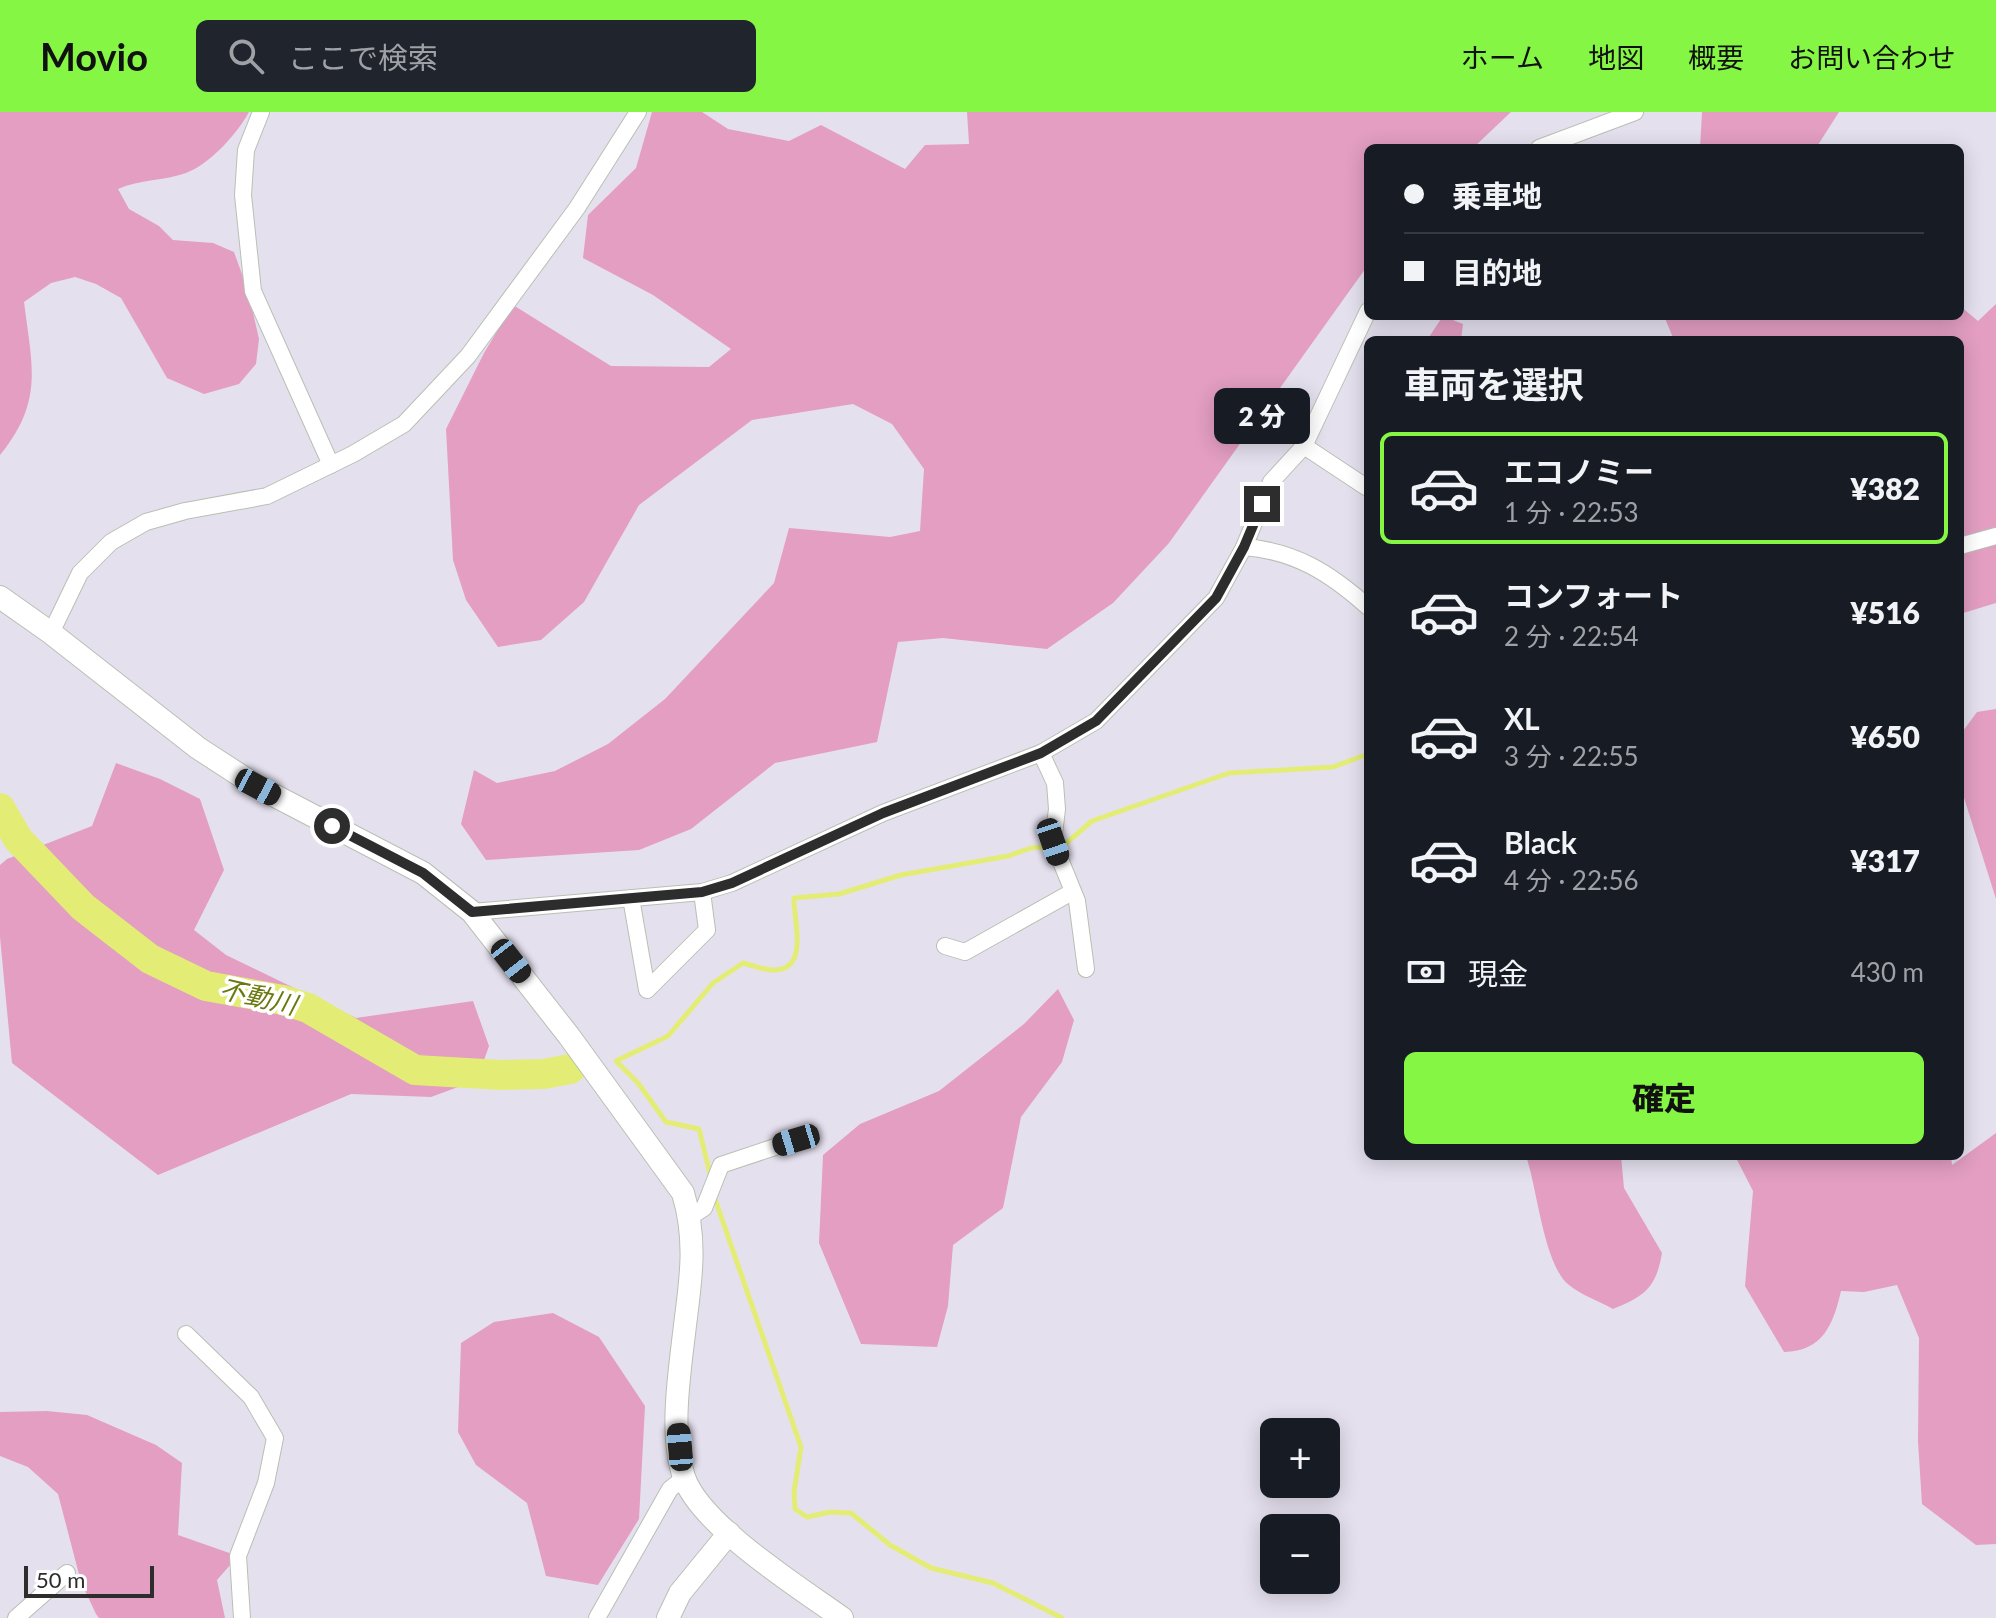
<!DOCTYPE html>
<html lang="ja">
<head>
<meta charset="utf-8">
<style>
	:root { --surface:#171b24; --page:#20242c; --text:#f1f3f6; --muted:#9ea1a6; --line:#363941; --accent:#86f644 }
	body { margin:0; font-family:Lato,"Noto Sans JP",sans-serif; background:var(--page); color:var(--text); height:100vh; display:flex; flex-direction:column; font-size:30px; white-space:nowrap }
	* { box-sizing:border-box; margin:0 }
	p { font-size:26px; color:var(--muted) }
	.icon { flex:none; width:44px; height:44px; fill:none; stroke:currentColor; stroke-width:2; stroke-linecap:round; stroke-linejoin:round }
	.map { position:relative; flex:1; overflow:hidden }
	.sheet { position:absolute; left:1364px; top:224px; width:600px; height:824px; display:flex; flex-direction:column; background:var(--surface); border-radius:12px; box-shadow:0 4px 20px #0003 }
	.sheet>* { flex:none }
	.guide { position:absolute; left:1364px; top:32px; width:600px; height:176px; border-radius:12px; box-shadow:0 4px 20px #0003; display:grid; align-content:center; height:176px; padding:0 40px; background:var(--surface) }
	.tools { position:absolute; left:1260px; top:1306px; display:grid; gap:16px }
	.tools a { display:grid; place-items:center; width:80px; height:80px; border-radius:12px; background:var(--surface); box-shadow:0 4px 20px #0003; font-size:40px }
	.scale { position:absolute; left:24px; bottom:20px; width:130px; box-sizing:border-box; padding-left:8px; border:4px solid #2d2d2d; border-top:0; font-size:22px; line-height:28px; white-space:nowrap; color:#2d2d2d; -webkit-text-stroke:6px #fff; paint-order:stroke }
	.end { position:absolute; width:36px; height:36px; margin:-18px; border:10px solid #2d2d2d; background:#fff; box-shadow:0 0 0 4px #fff }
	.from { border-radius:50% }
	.bubble { position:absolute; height:56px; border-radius:12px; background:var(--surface); box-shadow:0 4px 20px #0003; font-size:26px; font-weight:800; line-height:56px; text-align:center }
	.car { position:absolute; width:24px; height:48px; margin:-24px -12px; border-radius:10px; box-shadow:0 0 6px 2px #0007; background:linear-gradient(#222 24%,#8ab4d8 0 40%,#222 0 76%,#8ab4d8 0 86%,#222 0) }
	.guide b { display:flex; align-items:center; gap:28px; height:76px; font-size:30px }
	.guide b+b { border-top:2px solid var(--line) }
	.guide i { width:20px; height:20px; background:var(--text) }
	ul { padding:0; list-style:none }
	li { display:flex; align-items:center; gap:24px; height:112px; margin:0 16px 12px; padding:0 24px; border:4px solid transparent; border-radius:12px }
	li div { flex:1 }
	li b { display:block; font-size:30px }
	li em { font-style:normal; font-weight:800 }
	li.selected { border-color:var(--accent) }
	li>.icon { width:72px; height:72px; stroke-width:1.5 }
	h2 { padding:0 40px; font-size:36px; line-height:96px }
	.pay { display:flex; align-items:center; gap:20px; height:88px; padding:0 40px; font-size:30px }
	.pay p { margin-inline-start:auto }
	.cta { display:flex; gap:16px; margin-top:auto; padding:16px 40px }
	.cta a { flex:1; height:92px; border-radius:12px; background:var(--accent); color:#111; font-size:32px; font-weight:800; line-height:92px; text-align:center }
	header { display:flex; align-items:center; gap:48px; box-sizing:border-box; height:112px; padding:0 40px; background:var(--accent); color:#111 }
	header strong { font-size:38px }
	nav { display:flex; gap:44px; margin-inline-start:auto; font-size:28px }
	.search { width:560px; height:72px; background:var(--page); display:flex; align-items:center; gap:20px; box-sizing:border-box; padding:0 28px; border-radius:12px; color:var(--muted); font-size:30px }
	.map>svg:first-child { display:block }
	.green { fill:#e39ec2 }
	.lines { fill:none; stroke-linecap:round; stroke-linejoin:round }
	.stream { stroke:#e3ed76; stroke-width:5 }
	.river { stroke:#e3ed76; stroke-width:30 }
	.street-casing { stroke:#b8c0b3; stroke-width:18 }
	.secondary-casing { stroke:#b8c0b3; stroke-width:24 }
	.street { stroke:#fff; stroke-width:16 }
	.secondary { stroke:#fff; stroke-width:22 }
	.route { stroke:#2d2d2d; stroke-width:10 }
	.labels { text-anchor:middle; stroke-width:7; stroke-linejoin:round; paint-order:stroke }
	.water-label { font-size:26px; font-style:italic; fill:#6a7a10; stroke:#fff }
</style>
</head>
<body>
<header>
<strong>Movio</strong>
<div class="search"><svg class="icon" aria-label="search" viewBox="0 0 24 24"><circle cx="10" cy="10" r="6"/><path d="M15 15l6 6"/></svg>ここで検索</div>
<nav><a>ホーム</a><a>地図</a><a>概要</a><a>お問い合わせ</a></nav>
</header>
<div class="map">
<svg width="1996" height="1506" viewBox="0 0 1996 1506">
	<rect width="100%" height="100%" fill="#e5e0ee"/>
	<g class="green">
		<path d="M0,0H249C237,22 210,52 186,61C164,69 140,67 118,77L129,97L159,114L173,128L213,131L234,140L248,179L259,227L256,252L239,272L204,282L167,266L121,186L96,172L75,165L51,171L24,190C32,254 44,289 0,343Z"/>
		<path d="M652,0H702L728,17L789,29L821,13L905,57L925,33L969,32L967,0H1511L1473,36H1368V153L1169,431L1113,491L1047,537L943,526L898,530L877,630L775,651L691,717L639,738L486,748L461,712L474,658L497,671L555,659L608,632L665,587L774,471L789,416L890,425L920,419L924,357L892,312L853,292L752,308L639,393L584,490L541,528L498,535L466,488L453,448L446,317L484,241L513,193L611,254L709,255L731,237L653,183L583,146L588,103L636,56Z"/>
		<path d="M1702,0H1839L1816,36H1700Z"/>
		<path d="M1996,192V491L1960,502V228H1674L1664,204H1960V194L1978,209Z"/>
		<path d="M1443,204L1463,212L1461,228H1427Z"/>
		<path d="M1996,597V787L1960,673V623L1977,600Z"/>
		<path d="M116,651L160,667L200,687L224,758L194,818L226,843L356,906L473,889L489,934L477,968L431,985L351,982L158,1063L12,951L0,825V753L7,747L92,714Z"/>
		<path d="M1058,877L1074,908L1062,950L1021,1005L1003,1096L953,1133L948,1194L937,1235L861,1232L819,1131L823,1043L860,1012L939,979L1024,912Z"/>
		<path d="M1996,1021V1432L1976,1433L1922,1392L1918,1329L1919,1226L1897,1173L1864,1180L1841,1179C1833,1213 1823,1239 1784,1240L1745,1174L1753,1079L1735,1044H1951L1952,1053Z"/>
		<path d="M1526,1044H1621L1624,1076L1662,1141C1656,1176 1645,1184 1613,1197C1599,1189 1581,1183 1569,1173C1544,1154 1537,1075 1526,1044Z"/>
		<path d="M553,1201L599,1225L645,1294L639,1407L598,1473L546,1464L527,1391L476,1353L458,1320L461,1231L494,1210Z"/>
		<path d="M47,1299L87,1303L156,1333L182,1351L178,1423L238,1444L217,1468L225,1506H99L96,1502L81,1470L58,1382L28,1355L0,1344V1300Z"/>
	</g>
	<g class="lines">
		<g class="stream">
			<path d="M711,1066L699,1017L666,1010L638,971L616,949L668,924L713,871L743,851C752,853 765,859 775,858C810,857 793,806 794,786L839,782L901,763L1008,744L1031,736L1064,733L1092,709L1229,661L1333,655L1368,642"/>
			<path d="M714,1084L801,1335L794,1380L795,1397L807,1405L830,1400L851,1401L890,1433L931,1456L993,1471L1062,1506"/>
		</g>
		<path class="river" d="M0,696L18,727L83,795L150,847L206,874L283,888L308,896L415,958L501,963L544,962L570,957"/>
		<g class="street-casing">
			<g id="street">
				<path d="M261,0L246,38L243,83L253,179L331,353"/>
				<path d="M1539,36L1635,0"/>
				<path d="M1304,334L1366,375"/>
				<path d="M1960,434L1996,424"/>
				<path d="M1244,435C1295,439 1330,461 1368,495"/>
				<path d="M51,521L80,461L111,430L146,410L185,399L267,384L353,342L404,312L468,244L577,96L638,0"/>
				<path d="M1041,641L1055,671L1057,697L1053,730L1077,789L1086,857"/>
				<path d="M631,786L647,878L707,818L702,780"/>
				<path d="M472,800L702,780L732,771L883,701L1041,641L1096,609L1216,486L1244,435L1271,370L1304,334L1368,199"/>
				<path d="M945,834L965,840L1072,780"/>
				<path d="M690,1105L704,1096L721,1053L796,1028"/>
				<path d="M186,1222L251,1285L275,1326L266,1371L238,1444L242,1506"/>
				<path d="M16,1506L67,1461"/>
				<path d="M597,1506L670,1377L684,1366"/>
			</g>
		</g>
		<g class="secondary-casing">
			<g id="secondary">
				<path d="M0,485L51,521L198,636L258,675L423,761L472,800L569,924L683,1081C697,1127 691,1167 685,1213C680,1258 669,1322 684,1365C700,1413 800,1476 842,1506"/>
				<path d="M668,1506L680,1481L729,1421"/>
			</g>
		</g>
		<use href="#street" class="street"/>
		<use href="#secondary" class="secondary"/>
	</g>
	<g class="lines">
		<path class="route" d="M332,714L423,761L472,800L702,780L732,771L883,701L1041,641L1096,609L1216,486L1244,435L1262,392"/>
	</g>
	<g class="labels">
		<g class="water-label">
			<text transform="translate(258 885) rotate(13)" y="9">不動川</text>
		</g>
	</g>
</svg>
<div class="tools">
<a>+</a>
<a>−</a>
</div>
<div class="scale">50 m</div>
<i class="end from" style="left:332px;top:714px"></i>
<i class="end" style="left:1262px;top:392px"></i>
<div class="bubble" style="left:1214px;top:276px;width:96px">2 分</div>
<i class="car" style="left:258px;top:675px;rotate:118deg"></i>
<i class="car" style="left:1053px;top:730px;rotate:161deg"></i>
<i class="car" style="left:511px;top:849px;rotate:142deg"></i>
<i class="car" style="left:796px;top:1028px;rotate:253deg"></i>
<i class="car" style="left:680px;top:1335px;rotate:355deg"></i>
<div class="guide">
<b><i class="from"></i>乗車地</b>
<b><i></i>目的地</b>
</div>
<section class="sheet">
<h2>車両を選択</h2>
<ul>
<li class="selected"><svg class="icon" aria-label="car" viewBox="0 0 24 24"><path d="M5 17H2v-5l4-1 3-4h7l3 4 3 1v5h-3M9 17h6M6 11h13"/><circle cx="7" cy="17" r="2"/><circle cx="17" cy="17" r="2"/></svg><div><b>エコノミー</b><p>1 分 · 22:53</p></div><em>¥382</em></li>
<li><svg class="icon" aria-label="car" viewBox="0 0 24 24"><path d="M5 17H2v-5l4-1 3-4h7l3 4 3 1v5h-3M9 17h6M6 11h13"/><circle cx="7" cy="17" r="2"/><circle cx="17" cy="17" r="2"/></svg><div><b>コンフォート</b><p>2 分 · 22:54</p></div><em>¥516</em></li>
<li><svg class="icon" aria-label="car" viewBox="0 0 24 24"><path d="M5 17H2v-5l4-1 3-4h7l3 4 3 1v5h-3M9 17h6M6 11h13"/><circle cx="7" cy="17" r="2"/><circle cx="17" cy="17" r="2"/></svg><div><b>XL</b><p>3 分 · 22:55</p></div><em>¥650</em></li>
<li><svg class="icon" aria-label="car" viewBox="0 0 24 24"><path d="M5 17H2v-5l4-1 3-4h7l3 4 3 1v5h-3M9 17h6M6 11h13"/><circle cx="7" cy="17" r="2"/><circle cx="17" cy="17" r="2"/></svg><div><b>Black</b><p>4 分 · 22:56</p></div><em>¥317</em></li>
</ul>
<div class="pay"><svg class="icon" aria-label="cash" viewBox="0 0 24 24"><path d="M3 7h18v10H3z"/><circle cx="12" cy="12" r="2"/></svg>現金<p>430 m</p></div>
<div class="cta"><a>確定</a></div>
</section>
</div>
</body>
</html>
